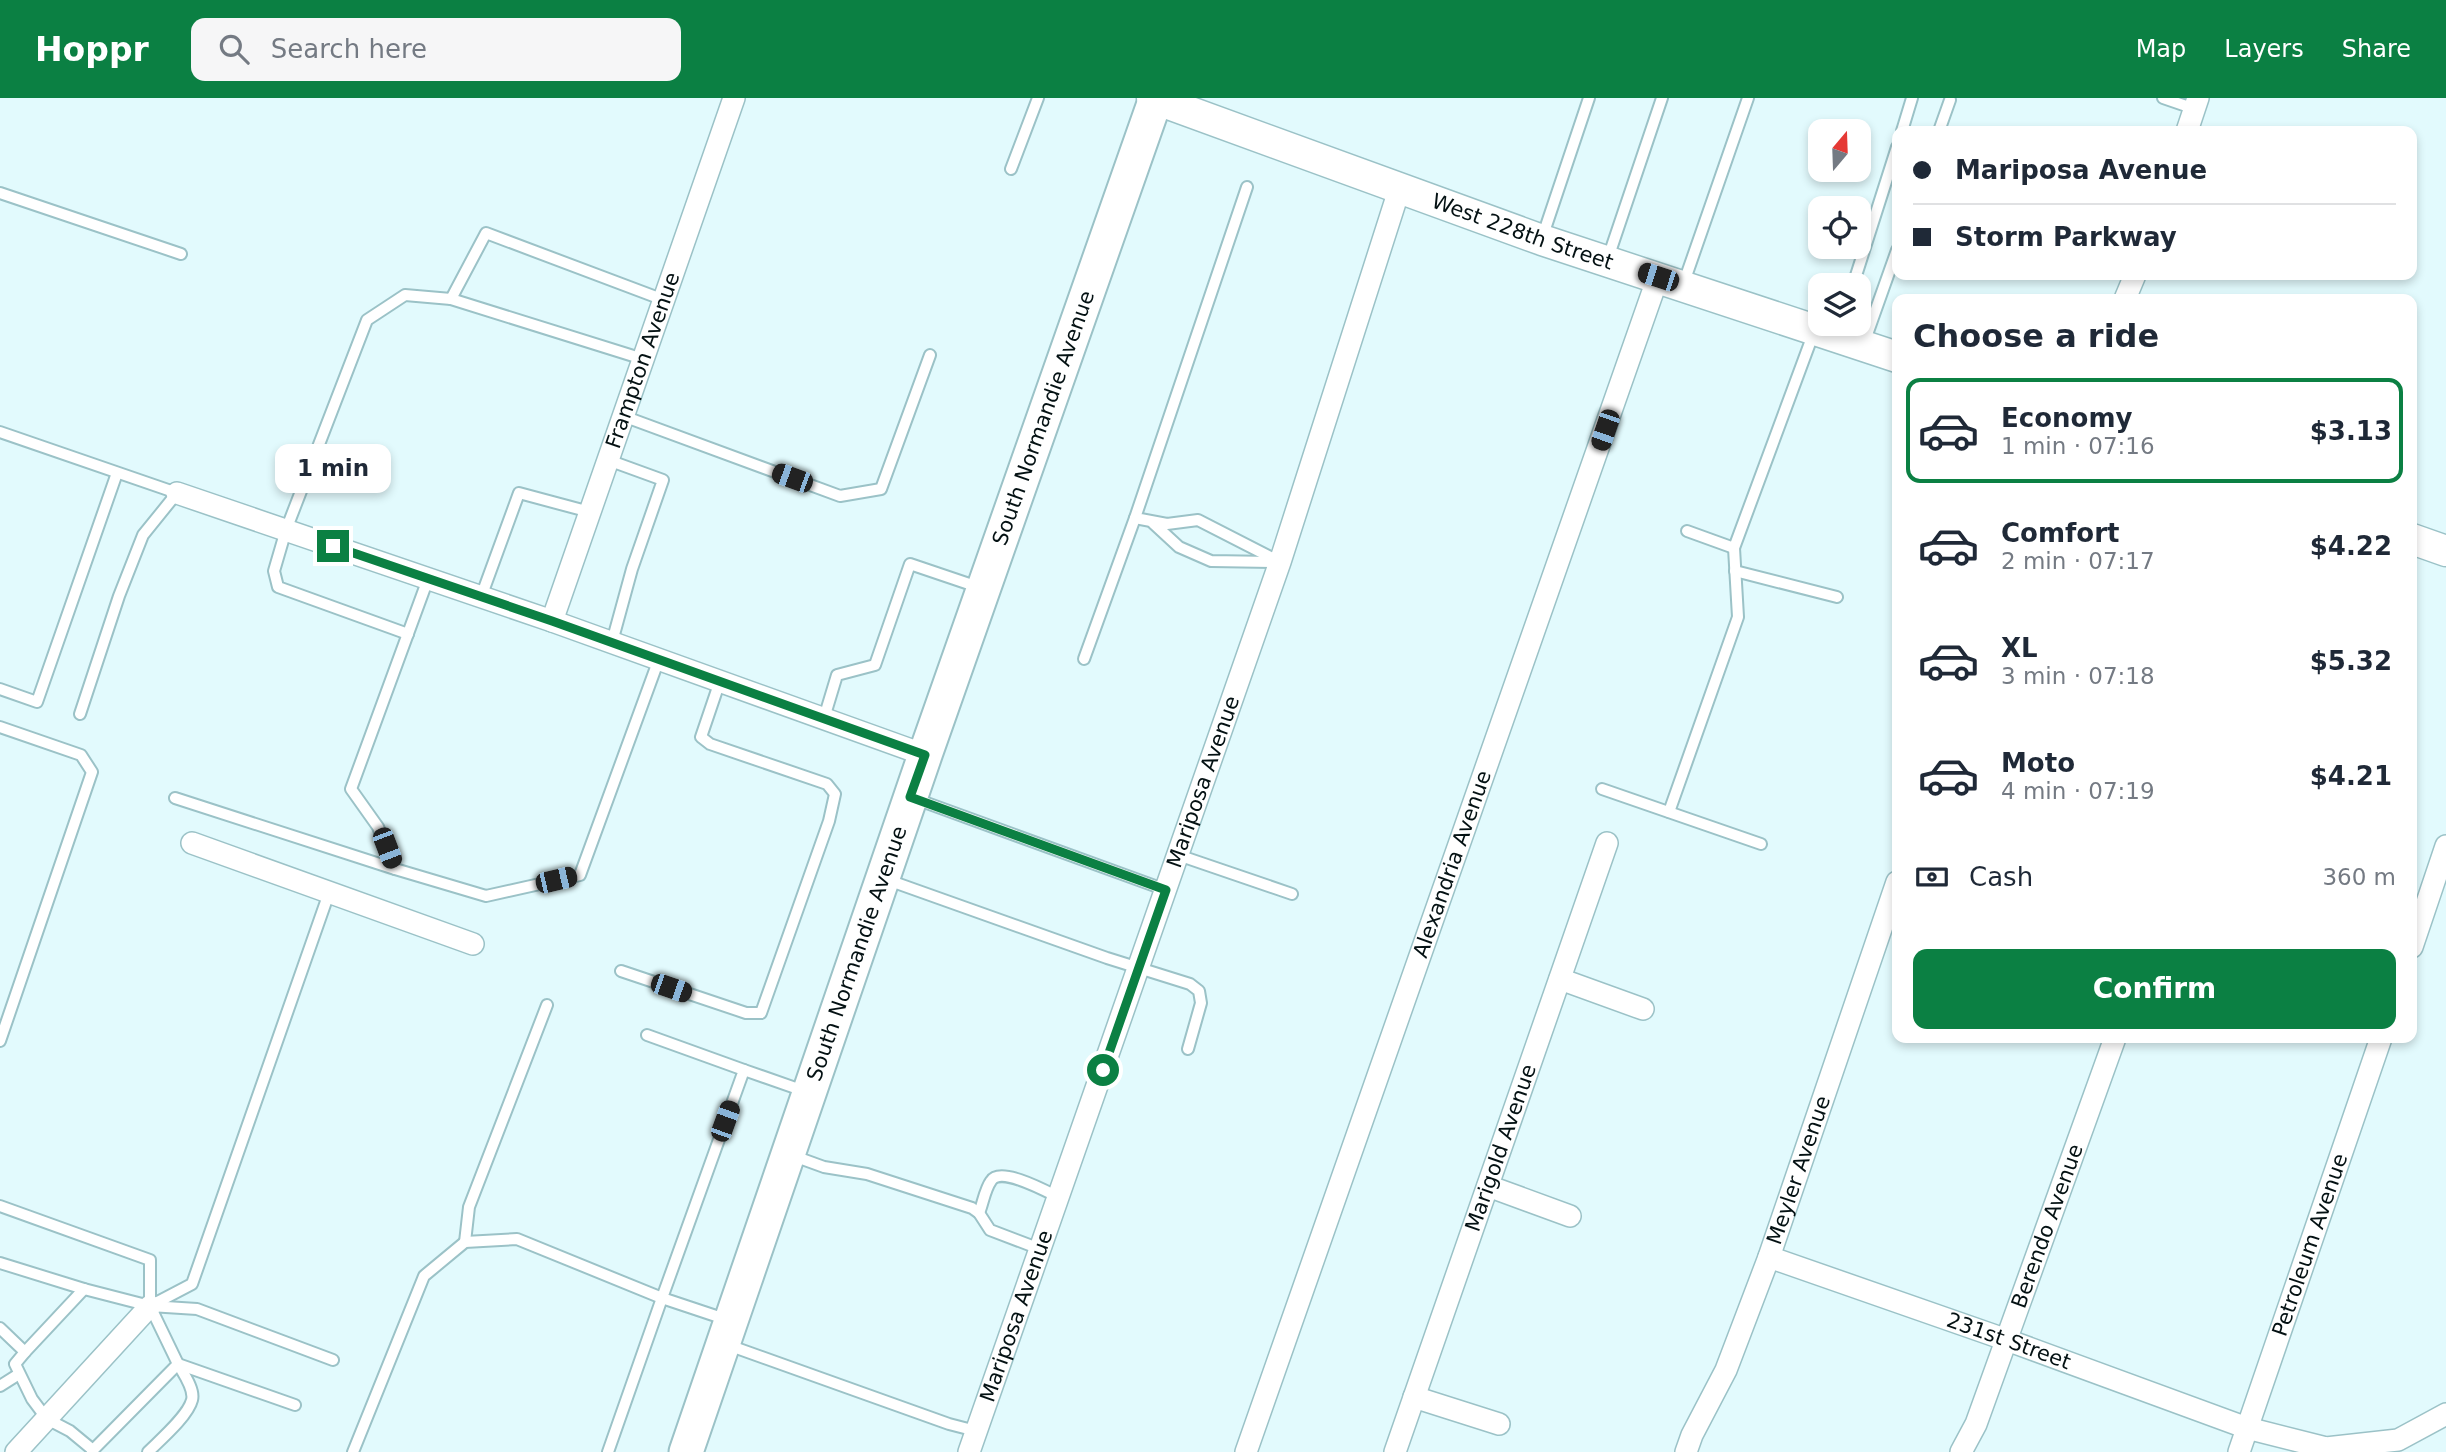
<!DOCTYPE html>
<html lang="en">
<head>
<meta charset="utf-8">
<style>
	:root { --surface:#fff; --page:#f6f6f7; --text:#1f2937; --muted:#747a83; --line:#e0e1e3; --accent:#0b8043 }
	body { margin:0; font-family:"DejaVu Sans",sans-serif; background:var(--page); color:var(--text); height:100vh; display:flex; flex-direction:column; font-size:26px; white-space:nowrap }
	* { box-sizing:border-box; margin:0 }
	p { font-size:23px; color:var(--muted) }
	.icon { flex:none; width:38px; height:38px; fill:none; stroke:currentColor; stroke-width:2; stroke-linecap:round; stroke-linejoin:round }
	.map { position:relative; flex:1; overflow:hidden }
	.details { position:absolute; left:1892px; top:196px; width:525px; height:749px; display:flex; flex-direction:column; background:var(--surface); border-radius:14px; box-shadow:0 4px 10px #0003 }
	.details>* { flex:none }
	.banner { position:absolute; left:1892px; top:28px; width:525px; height:154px; border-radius:14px; box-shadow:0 4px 10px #0003; display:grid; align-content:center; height:154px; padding:0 21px; background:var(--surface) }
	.needle { width:46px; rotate:19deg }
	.tools { position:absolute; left:1808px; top:21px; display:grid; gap:14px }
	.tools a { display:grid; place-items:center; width:63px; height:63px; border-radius:14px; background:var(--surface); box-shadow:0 4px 10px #0003; font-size:35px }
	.end { position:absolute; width:32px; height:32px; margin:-16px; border:9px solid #0b8043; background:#fff; box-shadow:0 0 0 4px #fff }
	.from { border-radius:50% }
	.bubble { position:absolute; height:49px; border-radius:14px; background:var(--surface); box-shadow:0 4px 10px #0003; font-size:23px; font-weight:800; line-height:49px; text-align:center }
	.car { position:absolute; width:21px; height:42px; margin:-21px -10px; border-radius:9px; box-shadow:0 0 5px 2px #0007; background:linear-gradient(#222 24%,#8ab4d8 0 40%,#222 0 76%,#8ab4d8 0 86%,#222 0) }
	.banner b { display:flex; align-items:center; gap:24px; height:66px; font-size:26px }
	.banner b+b { border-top:2px solid var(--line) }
	.banner i { width:18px; height:18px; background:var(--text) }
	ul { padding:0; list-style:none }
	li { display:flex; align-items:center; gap:21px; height:105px; margin:0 14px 10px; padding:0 7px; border:4px solid transparent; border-radius:14px }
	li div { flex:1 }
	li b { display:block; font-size:26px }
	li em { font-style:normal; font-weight:800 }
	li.active { border-color:var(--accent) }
	li>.icon { width:63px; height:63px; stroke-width:1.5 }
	h2 { padding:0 21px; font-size:32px; line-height:84px }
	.pay { display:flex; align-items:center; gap:18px; height:77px; padding:0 21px; font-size:26px }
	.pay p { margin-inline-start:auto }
	.button { display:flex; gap:14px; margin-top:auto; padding:14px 21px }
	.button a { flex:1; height:80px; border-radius:14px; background:var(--accent); color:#fff; font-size:28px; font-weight:800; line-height:80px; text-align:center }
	header { display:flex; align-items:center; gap:42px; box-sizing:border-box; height:98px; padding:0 35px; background:var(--accent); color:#fff }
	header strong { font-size:33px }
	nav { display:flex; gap:38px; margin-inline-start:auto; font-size:24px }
	.search { width:490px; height:63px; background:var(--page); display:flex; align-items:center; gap:18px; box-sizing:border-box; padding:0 24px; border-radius:14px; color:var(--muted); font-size:26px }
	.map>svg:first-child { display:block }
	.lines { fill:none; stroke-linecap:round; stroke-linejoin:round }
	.lane-casing { stroke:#9bc2c7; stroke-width:14 }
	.street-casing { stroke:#9bc2c7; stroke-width:24 }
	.secondary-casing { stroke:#9bc2c7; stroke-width:33 }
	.primary-casing { stroke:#9bc2c7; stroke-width:37 }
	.lane { stroke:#fff; stroke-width:10 }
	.street { stroke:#fff; stroke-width:21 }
	.secondary { stroke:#fff; stroke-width:30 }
	.primary { stroke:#fff; stroke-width:33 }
	.route { stroke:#0b8043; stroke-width:9 }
	.labels { text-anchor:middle; stroke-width:7; stroke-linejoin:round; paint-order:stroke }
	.street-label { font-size:21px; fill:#041113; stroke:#e2fafd }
</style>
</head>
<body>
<header>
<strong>Hoppr</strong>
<div class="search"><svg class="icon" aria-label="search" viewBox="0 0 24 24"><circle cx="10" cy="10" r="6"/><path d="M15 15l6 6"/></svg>Search here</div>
<nav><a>Map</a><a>Layers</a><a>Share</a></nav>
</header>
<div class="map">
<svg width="2446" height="1354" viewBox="0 0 2446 1354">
	<rect width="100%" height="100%" fill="#e2fafd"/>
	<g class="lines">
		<g class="lane-casing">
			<g id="lane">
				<path d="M2163,0L2195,11"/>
				<path d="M1902,33L1912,0"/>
				<path d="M1939,33L1950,2"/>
				<path d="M1011,71L1038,0"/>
				<path d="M1247,89L1135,420L1167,426L1198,422L1280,464"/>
				<path d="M0,95L181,156"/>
				<path d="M1542,140L1589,0"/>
				<path d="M1608,160L1662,0"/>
				<path d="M1683,187L1748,0"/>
				<path d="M1853,187L1897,49"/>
				<path d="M451,201L486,135L664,202"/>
				<path d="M1864,245L1897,152"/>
				<path d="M623,318L840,398L881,391L930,257"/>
				<path d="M0,334L177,395L143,437L119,498L80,616"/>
				<path d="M608,362L663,382L632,471L612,544"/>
				<path d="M1153,425L1179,449L1211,463L1275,464"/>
				<path d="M1687,433L1734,450"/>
				<path d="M1735,473L1837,499"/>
				<path d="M428,481L351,691L378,729L395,771L486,798L580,777L659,561"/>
				<path d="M481,499L519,395L590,414"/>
				<path d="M408,536L278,489L274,473L286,432L367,222L405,197L451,201L643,261"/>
				<path d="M1084,561L1135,420"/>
				<path d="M0,591L37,604L117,375"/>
				<path d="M824,620L837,577L875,567L910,466L981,490"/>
				<path d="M0,629L81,657L92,674L0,943"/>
				<path d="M1602,691L1761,746"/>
				<path d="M175,700L395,771"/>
				<path d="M913,700L1166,792"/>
				<path d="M1669,714L1738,519L1734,450L1814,234"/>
				<path d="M1178,757L1292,796"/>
				<path d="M885,781L1107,860L1190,886L1199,893L1201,905L1188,951"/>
				<path d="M621,873L746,915H761L829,723L835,696L827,686L710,646L701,639L720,583"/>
				<path d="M647,937L744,972L662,1200L728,1222"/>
				<path d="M744,972L807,994"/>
				<path d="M791,1057L824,1069L867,1076L972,1110L979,1115L990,1132L1040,1151"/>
				<path d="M0,1108L150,1162V1208L178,1266L93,1352"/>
				<path d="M979,1115C983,1105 985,1091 991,1083C1000,1068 1046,1093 1058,1099"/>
				<path d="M465,1144L469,1109L547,907"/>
				<path d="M0,1165L84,1191L150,1208L197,1211L333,1262"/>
				<path d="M150,1208L192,1186L329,795"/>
				<path d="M0,1230L25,1254L15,1266L32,1301L47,1321L70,1333L93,1352L92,1354"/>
				<path d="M728,1247L949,1326L976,1333"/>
				<path d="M25,1254L84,1191"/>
				<path d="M178,1266L295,1307"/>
				<path d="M0,1288L19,1276"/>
				<path d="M148,1354C160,1342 188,1318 192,1302C195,1291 183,1275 178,1266"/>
				<path d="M353,1354L424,1178L465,1144L517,1141L662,1200L608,1354"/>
			</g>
		</g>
		<g class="street-casing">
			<g id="street">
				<path d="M2187,33L2198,0"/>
				<path d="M2125,201L2135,177"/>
				<path d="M177,395L552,523L925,657"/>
				<path id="s1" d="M552,523L734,0"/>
				<path d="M192,745L473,846"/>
				<path d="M2412,849L2446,748"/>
				<path d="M1560,881L1643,911"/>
				<path d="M1488,1088L1570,1118"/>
				<path id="s2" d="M1769,1159L2007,1242L2247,1330L2326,1350L2398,1342L2446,1316"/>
				<path d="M1414,1299L1499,1326"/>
				<path d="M16,1354L150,1208"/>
				<path id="s3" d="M969,1354L1280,464L1400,89"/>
				<path id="s4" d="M1246,1354L1658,179"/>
				<path id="s5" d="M1395,1354L1607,745"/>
				<path id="s6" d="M1686,1354L1692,1337L1726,1272L1769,1159L1897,784"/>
				<path id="s7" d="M1961,1354L1976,1326L2115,940"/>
				<path id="s8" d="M2239,1354L2381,940"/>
			</g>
		</g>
		<g class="secondary-casing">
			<g id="secondary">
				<path id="s9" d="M1152,0L1542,142L1897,259"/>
				<path d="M2412,441L2446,453"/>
			</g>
		</g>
		<g class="primary-casing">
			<g id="primary">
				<path id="s10" d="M686,1354L925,657L1156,0"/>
			</g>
		</g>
		<use href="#lane" class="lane"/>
		<use href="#street" class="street"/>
		<use href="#secondary" class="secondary"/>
		<use href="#primary" class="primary"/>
	</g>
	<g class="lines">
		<path class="route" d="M333,448L552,523L925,657L910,699L1166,792L1103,972"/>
	</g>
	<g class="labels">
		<g class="street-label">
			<text dy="7" stroke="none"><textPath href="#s9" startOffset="394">West 228th Street</textPath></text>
			<text dy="7" stroke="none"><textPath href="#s1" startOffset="276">Frampton Avenue</textPath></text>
			<text dy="7" stroke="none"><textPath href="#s10" startOffset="1094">South Normandie Avenue</textPath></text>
			<text dy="7" stroke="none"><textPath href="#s3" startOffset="710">Mariposa Avenue</textPath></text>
			<text dy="7" stroke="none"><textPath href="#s4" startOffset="623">Alexandria Avenue</textPath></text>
			<text dy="7" stroke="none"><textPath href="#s10" startOffset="527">South Normandie Avenue</textPath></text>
			<text dy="7" stroke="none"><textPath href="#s5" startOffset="322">Marigold Avenue</textPath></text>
			<text dy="7" stroke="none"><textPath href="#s6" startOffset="304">Meyler Avenue</textPath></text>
			<text dy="7" stroke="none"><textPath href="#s7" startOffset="242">Berendo Avenue</textPath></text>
			<text dy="7" stroke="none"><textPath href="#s8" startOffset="219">Petroleum Avenue</textPath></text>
			<text dy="7" stroke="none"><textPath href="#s3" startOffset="144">Mariposa Avenue</textPath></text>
			<text dy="7" stroke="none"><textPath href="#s2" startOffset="254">231st Street</textPath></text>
		</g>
	</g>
</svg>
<div class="tools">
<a><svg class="needle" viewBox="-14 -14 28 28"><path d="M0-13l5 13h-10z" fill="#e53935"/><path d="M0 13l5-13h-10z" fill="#747a83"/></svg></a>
<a><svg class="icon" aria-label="locate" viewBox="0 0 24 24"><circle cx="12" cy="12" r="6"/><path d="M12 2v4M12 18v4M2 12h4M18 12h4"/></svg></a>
<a><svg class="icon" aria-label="layers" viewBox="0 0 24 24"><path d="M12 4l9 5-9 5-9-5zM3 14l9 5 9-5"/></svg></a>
</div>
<i class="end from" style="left:1103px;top:972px"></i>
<i class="end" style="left:333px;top:448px"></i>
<div class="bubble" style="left:275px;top:346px;width:116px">1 min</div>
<i class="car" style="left:1658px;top:179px;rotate:288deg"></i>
<i class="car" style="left:1605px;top:332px;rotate:199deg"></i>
<i class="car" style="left:792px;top:380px;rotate:290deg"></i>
<i class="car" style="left:387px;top:750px;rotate:159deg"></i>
<i class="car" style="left:556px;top:782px;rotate:77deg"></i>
<i class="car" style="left:671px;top:890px;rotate:109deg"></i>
<i class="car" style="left:725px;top:1023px;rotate:20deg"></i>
<div class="banner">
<b><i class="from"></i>Mariposa Avenue</b>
<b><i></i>Storm Parkway</b>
</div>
<section class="details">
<h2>Choose a ride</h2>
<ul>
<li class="active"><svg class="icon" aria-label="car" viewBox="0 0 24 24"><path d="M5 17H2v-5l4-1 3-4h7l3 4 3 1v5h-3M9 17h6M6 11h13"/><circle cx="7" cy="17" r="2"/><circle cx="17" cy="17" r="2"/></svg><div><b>Economy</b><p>1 min · 07:16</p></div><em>$3.13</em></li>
<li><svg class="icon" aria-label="car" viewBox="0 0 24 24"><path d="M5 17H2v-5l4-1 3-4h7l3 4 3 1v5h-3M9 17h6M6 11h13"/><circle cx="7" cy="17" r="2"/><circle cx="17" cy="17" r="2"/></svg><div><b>Comfort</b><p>2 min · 07:17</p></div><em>$4.22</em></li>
<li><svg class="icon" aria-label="car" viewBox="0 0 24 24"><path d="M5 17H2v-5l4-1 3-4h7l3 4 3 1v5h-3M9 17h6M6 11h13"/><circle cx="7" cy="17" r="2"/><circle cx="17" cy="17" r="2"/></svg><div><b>XL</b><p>3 min · 07:18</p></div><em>$5.32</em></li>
<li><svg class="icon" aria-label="car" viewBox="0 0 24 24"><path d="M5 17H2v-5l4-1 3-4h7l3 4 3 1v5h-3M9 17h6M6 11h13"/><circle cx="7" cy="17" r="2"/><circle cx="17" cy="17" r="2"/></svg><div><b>Moto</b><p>4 min · 07:19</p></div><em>$4.21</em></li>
</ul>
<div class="pay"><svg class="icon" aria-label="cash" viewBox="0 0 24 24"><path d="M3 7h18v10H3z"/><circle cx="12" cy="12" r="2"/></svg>Cash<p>360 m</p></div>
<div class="button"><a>Confirm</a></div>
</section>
</div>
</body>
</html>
